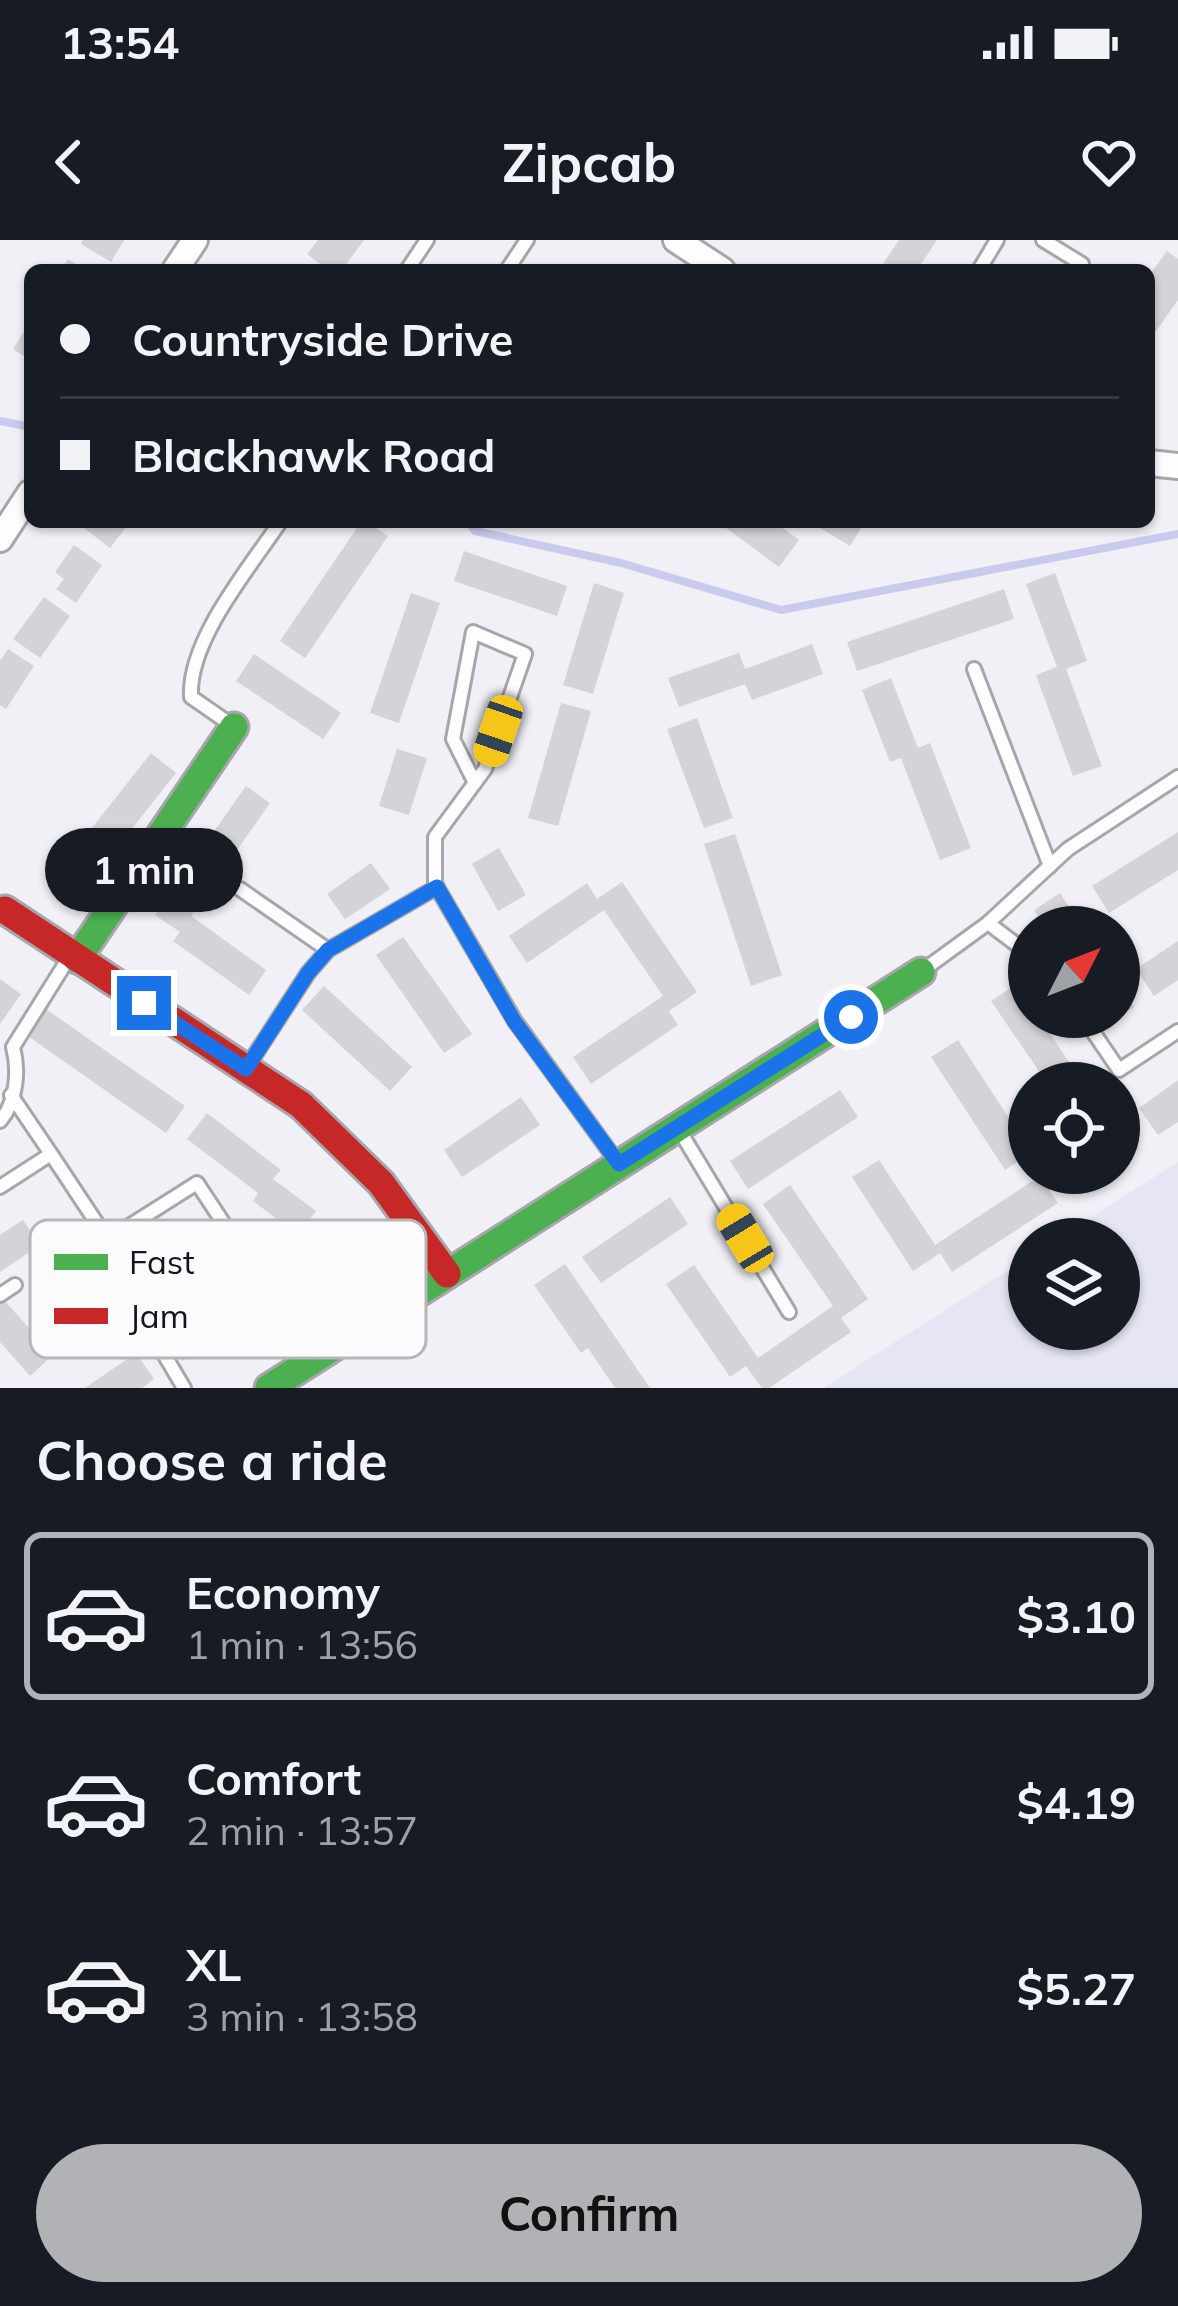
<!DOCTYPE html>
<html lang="en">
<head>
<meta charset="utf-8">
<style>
	:root { --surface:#171b24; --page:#20242c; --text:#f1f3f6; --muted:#9ea1a6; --line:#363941; --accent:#b1b2b5 }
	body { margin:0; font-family:Mulish,sans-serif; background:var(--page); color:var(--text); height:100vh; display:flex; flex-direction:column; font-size:45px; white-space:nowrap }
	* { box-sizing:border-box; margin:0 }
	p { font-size:39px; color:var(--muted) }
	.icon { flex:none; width:66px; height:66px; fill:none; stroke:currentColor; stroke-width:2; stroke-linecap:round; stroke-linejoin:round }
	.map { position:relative; height:1148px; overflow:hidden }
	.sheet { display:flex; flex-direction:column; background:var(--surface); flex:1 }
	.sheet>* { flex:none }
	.banner { position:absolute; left:24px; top:24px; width:1131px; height:264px; border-radius:18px; box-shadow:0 3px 9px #0004; display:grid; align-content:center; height:264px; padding:0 36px; background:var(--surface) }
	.needle { width:78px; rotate:48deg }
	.controls { position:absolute; left:1008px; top:666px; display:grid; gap:24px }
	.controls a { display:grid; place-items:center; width:132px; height:132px; border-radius:50%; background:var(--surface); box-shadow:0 3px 9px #0004; font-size:60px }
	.end { position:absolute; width:54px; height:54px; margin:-27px; border:15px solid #1a73e8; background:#fff; box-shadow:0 0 0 6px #fff }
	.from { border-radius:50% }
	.bubble { position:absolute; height:84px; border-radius:42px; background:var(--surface); box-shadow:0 3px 9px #0004; font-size:39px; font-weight:700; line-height:84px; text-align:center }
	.car { position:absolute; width:36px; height:72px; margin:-36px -18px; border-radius:15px; box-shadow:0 0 9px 3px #0007; background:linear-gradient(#f5c518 24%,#345 0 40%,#f5c518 0 76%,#345 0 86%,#f5c518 0) }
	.banner b { display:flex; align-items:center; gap:42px; height:114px; font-size:45px }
	.banner b+b { border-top:3px solid var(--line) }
	.banner i { width:30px; height:30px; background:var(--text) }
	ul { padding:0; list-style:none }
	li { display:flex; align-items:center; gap:36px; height:168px; margin:0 24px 18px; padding:0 12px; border:6px solid transparent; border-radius:18px }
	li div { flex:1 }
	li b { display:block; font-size:45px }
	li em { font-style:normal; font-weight:700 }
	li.selected { border-color:var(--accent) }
	li>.icon { width:108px; height:108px; stroke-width:1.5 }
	h2 { padding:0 36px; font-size:54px; line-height:144px }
	.cta { display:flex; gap:24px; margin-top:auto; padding:24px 36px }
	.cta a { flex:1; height:138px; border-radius:72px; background:var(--accent); color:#111; font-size:48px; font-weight:700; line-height:138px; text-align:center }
	.status { display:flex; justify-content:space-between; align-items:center; height:84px; padding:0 60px; background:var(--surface); direction:ltr }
	.status svg { height:33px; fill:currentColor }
	header { display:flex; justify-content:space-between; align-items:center; height:156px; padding:0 36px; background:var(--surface); font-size:54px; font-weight:700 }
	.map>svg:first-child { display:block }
	.built { fill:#e5e5f3 }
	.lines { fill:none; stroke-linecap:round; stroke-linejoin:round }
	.stream { stroke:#cacaee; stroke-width:8 }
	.building { fill:#d3d3d8 }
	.lane-casing { stroke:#a6a6ab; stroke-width:18 }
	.street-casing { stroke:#a6a6ab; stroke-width:30 }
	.fast-casing { stroke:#a6a6ab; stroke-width:33 }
	.jam-casing { stroke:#a6a6ab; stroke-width:33 }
	.lane { stroke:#fdfdfe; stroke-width:12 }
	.street { stroke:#fdfdfe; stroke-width:24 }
	.fast { stroke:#4caf50; stroke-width:27 }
	.jam { stroke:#c62828; stroke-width:27 }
	.route { stroke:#1a73e8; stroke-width:15 }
	.key { fill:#fbfbfe; stroke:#b6b6b9; stroke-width:3 }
	.key-label { font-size:33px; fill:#151519 }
</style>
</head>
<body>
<div class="status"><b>13:54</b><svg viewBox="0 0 49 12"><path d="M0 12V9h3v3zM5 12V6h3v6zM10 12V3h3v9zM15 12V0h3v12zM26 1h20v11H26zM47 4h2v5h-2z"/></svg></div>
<header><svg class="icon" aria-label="back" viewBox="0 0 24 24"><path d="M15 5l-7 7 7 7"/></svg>Zipcab<svg class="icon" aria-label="heart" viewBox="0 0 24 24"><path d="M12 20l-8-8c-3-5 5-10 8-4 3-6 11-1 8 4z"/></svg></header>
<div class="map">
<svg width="1178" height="1148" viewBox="0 0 1178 1148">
	<rect width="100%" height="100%" fill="#f0f0f6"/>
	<path class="built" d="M1178,922V1148H823L1029,1017V1089H1119V999H1057Z"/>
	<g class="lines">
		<g class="stream">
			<path d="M0,181L30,187"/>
			<path d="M468,282L475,291L621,323L781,370L1178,294"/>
		</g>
	</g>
	<g class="building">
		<path d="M83,0H124L111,22L81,4Z"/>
		<path d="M318,0H364L342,30H328L307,14Z"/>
		<path d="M899,0H937L917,30H879Z"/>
		<path d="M1167,11L1178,19V60L1149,101V36Z"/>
		<path d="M68,19L85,30H60Z"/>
		<path d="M30,82V120L13,109Z"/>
		<path d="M89,282H130L110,308L84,288Z"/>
		<path d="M361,282H368L388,296L305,418L280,401Z"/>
		<path d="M718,282H775L799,300L779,327Z"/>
		<path d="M820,282H865L850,306L817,286Z"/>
		<path d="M74,305L102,325L76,363L56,349L64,339L55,332Z"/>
		<path d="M464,311L567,346L557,376L454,341Z"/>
		<path d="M1055,333L1087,421L1066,429L1102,526L1073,536L1036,435L1057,427L1026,344Z"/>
		<path d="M594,343L624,353L593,454L563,445Z"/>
		<path d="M1004,349L1014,379L857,431L847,402Z"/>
		<path d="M411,353L440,363L399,483L370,473Z"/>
		<path d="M44,357L70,376L40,418L13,399Z"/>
		<path d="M812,404L823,434L752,460L745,444L679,467L668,438L739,413L745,429Z"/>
		<path d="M8,409L34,426L6,469L0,465V421Z"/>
		<path d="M254,414L341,473L323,499L236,441Z"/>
		<path d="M891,438L918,508L930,503L971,608L940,620L901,518L890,522L862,450Z"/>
		<path d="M561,463L591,471L558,586L528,578Z"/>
		<path d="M697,478L733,578L704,588L667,489Z"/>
		<path d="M397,509L427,518L409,575L379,566Z"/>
		<path d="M151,513L176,533L116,609L91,589Z"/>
		<path d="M246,546L270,563L191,676L266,730L249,755L173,701L180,692L155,675Z"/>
		<path d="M1178,592V630L1109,673L1092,646Z"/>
		<path d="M735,594L782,735L751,746L704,604Z"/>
		<path d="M499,608L526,655L498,671L472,624Z"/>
		<path d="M371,623L390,649L345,679L327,654Z"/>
		<path d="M622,642L697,752L669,771L678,785L591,844L573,817L663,756L604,670L527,723L509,696L587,643L597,659Z"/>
		<path d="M1060,653L1082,687H1045L1034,670Z"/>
		<path d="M403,697L472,794L444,813L376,715Z"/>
		<path d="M1178,701V740L1154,756L1136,729Z"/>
		<path d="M0,739L21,754L0,784Z"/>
		<path d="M1017,744L1029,762V777H1039L1083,843H1047L991,761Z"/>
		<path d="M1119,744L1134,767L1119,777Z"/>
		<path d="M324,746L412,827L390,851L302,770Z"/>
		<path d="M43,767L185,866L166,893L25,794Z"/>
		<path d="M958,800L1029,909V914L1005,930L931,817Z"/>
		<path d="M1178,840V882L1158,895L1139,868Z"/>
		<path d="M840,850L858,877L748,949L730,921Z"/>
		<path d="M521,857L540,885L462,937L444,910Z"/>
		<path d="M207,873L281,930L273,939L316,971L298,995L253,961L258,953L187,899Z"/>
		<path d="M1119,882L1138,909L1119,922Z"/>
		<path d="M879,920L935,1005L1040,936L1058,963L952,1032L940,1013L913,1031L852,937Z"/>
		<path d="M790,945L868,1059L841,1078L851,1092L769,1148H762L746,1126L730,1137L666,1044L694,1025L758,1118L833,1066L763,964Z"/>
		<path d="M670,957L688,984L601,1043L582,1017Z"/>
		<path d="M23,980L40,1005L0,1032V995Z"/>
		<path d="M281,1015L300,1043L182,1121L164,1094Z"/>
		<path d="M59,1023L112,1100L86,1118L34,1040Z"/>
		<path d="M565,1024L650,1148H615L588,1108L581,1113L534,1045Z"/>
		<path d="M4,1060L53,1115L30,1136L0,1102V1064Z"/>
		<path d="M136,1113L154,1139L142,1148H85Z"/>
	</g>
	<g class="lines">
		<g class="lane-casing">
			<g id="lane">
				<path d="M1043,0L1082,24L1078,30"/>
				<path d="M407,30L427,0"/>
				<path d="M507,30L527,0"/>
				<path d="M979,30L997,0"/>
				<path d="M974,429L1050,626"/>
				<path d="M233,486L191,457C188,400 249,329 280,282"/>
				<path d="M475,543L453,499L473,392L525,414L485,529L435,597V644L515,781L618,923"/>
				<path d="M240,649L328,710"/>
				<path d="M988,683L1068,609L1178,537"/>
				<path d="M922,731L988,683L1029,714"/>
				<path d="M1083,777L1119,830L1178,791"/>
				<path d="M247,827L308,733L328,710L437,647"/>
				<path d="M0,881C17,862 19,830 13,807L70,716"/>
				<path d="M681,893L789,1072"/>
				<path d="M51,914L141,1050L148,1087L184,1148"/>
				<path d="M0,947L51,914L11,855"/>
				<path d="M107,1000L197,943L230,993L141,1050"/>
				<path d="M0,1055L15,1045"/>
			</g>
		</g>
		<g class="street-casing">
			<g id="street">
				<path d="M676,0L722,30"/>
				<path d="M175,30L195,0"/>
				<path d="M1149,223L1178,226"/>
				<path d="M0,299L30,253"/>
			</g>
		</g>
		<g class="fast-casing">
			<g id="fast">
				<path d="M77,719L234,487"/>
				<path d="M269,1148L921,732"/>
			</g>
		</g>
		<g class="jam-casing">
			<path id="jam" d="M5,670L301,865L381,943L447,1034"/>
		</g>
		<use href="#lane" class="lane"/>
		<use href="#street" class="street"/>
		<use href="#fast" class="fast"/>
		<use href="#jam" class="jam"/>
	</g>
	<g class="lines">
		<path class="route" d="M144,763L246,829L308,733L328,710L437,647L514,781L619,924L851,777"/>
	</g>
	<rect x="30" y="980" width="396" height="138" rx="18" class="key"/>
	<rect x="54" y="1014" width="54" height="16" fill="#4caf50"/>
	<rect x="54" y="1068" width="54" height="16" fill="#c62828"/>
	<g class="key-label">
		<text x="129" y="1034">Fast</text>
		<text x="129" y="1088">Jam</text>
	</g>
</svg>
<div class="controls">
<a><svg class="needle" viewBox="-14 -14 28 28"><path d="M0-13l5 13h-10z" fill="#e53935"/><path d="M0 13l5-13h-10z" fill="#9ea1a6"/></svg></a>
<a><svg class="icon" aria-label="locate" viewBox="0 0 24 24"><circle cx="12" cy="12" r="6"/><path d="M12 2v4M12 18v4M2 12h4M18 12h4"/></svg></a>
<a><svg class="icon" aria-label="layers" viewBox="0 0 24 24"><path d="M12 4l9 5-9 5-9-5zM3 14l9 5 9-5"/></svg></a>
</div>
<i class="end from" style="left:851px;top:777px"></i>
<i class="end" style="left:144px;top:763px"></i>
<div class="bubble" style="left:45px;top:588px;width:198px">1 min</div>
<i class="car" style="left:498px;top:491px;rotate:199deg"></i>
<i class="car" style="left:745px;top:998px;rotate:329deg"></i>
<div class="banner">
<b><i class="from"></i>Countryside Drive</b>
<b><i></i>Blackhawk Road</b>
</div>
</div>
<section class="sheet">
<h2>Choose a ride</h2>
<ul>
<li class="selected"><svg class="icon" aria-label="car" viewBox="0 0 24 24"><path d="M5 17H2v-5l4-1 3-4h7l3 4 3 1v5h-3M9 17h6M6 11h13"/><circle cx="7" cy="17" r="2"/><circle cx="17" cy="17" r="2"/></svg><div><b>Economy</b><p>1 min · 13:56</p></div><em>$3.10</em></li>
<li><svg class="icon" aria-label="car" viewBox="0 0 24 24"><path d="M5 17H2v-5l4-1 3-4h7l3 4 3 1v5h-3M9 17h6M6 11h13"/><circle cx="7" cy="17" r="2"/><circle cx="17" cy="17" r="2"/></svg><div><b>Comfort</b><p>2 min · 13:57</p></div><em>$4.19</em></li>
<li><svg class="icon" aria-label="car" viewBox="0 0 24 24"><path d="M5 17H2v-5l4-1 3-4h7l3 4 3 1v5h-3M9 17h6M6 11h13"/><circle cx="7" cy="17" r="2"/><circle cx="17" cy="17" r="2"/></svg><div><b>XL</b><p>3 min · 13:58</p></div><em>$5.27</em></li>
</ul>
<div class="cta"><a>Confirm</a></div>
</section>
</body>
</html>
